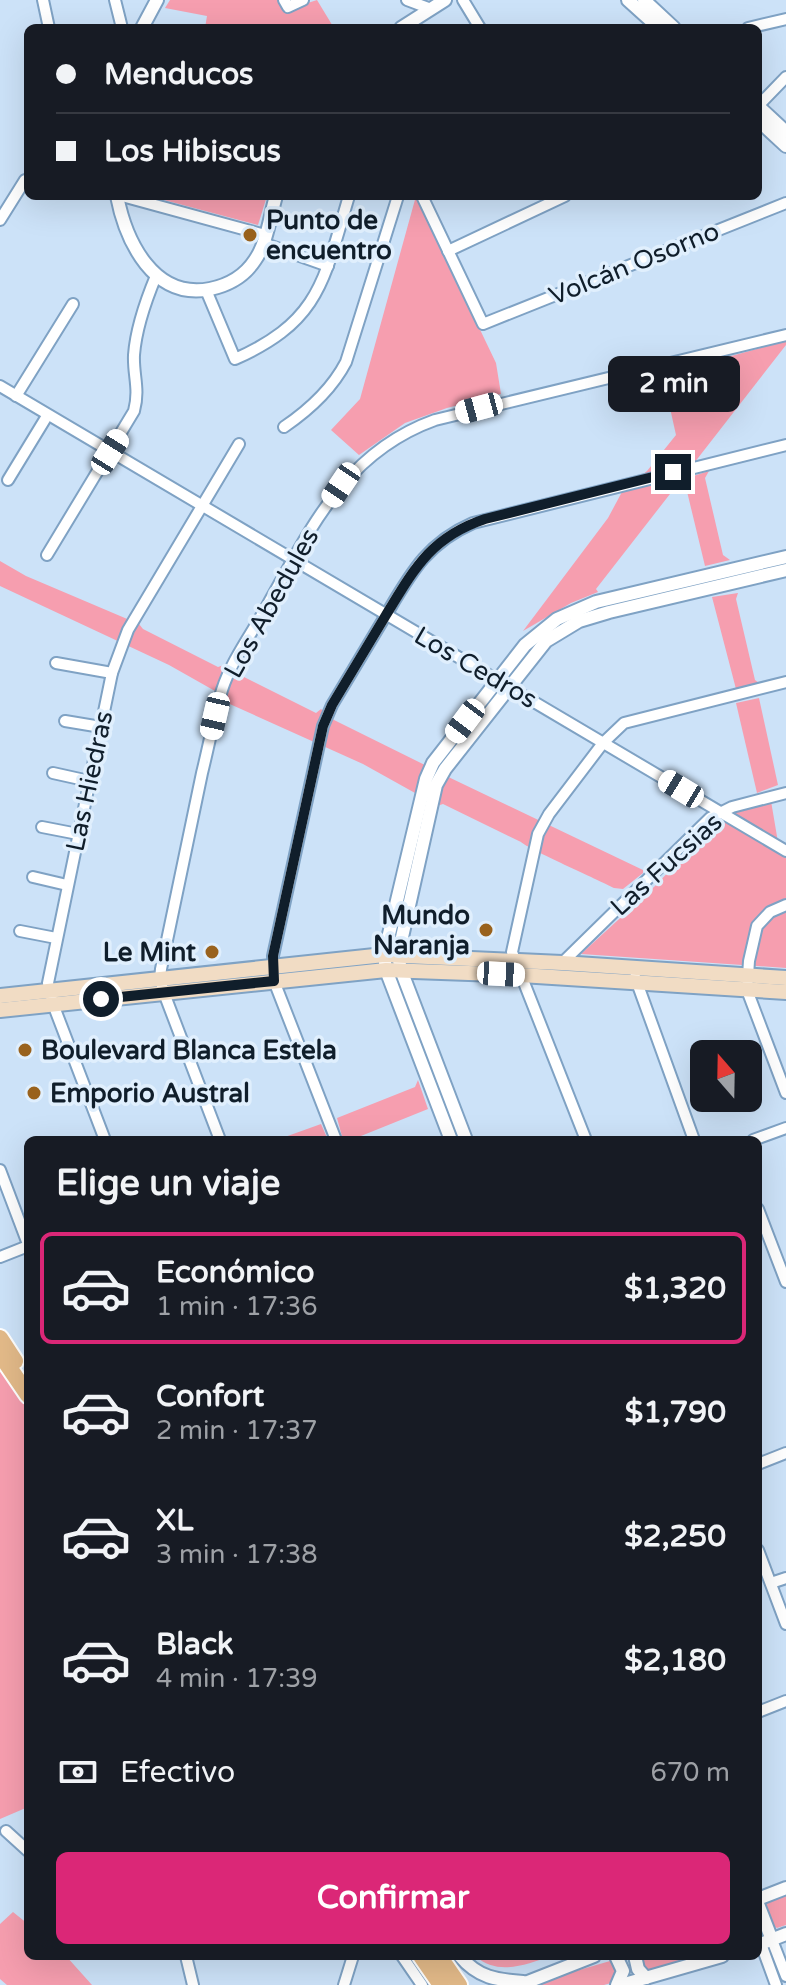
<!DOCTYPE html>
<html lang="es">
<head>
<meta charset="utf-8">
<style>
	:root { --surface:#171b24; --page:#242831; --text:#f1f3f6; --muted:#9ea1a6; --line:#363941; --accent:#db2777 }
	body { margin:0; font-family:"Varela Round",sans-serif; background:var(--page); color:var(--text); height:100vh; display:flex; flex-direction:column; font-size:30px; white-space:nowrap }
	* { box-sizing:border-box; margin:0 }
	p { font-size:26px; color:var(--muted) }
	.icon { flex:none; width:44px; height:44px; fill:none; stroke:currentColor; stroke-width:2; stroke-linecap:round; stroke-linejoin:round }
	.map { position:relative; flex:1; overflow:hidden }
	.sheet { position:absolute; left:24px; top:1136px; width:738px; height:824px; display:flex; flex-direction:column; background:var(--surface); border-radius:12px; box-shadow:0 8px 32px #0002 }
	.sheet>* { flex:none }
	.banner { position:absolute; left:24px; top:24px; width:738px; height:176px; border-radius:12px; box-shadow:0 8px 32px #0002; display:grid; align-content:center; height:176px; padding:0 32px; background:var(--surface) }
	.needle { width:52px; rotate:340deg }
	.tools { position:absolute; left:690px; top:1040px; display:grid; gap:16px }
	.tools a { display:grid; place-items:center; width:72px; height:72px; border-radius:12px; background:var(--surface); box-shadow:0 8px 32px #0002; font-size:40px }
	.end { position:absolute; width:36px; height:36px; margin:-18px; border:10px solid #101e2b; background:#fff; box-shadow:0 0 0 4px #fff }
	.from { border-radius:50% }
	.bubble { position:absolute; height:56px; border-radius:12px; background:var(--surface); box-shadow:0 8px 32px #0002; font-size:26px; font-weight:800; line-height:56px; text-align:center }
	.car { position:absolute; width:24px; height:48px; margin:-24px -12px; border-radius:10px; box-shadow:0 0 6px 2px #0007; background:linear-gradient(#fff 24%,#345 0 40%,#fff 0 76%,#345 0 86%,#fff 0) }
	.banner b { display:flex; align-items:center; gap:28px; height:76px; font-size:30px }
	.banner b+b { border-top:2px solid var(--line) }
	.banner i { width:20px; height:20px; background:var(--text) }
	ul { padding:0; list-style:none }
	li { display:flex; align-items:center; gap:24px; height:112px; margin:0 16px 12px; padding:0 16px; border:4px solid transparent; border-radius:12px }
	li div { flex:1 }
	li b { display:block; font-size:30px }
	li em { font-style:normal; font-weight:800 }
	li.current { border-color:var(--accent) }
	li>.icon { width:72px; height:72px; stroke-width:1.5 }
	h2 { padding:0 32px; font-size:36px; line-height:96px }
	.pay { display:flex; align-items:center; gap:20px; height:88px; padding:0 32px; font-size:30px }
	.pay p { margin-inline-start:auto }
	.button { display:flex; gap:16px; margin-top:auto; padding:16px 32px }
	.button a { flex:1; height:92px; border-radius:12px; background:var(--accent); color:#fff; font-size:32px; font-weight:800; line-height:92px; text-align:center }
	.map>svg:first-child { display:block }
	.green { fill:#f69eaf }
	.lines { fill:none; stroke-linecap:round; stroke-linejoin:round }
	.minor-casing { stroke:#7fa2c4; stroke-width:14 }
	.tertiary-casing { stroke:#7fa2c4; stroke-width:16 }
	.secondary-casing { stroke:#7fa2c4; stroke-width:18 }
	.primary-casing { stroke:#fff; stroke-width:20 }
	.minor { stroke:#fff; stroke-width:10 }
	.tertiary { stroke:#fff; stroke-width:12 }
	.secondary { stroke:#f1dcc4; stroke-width:14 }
	.primary { stroke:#e3ba89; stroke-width:16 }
	.route { stroke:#101e2b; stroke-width:10 }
	.poi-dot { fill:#99621d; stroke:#e0effd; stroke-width:3 }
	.labels { text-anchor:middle; stroke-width:7; stroke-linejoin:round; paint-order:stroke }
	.poi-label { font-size:26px; font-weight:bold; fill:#101e2b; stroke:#e0effd; text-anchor:start }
	.street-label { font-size:26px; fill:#101e2b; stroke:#e0effd }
</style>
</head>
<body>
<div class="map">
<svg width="786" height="1985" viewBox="0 0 786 1985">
	<rect width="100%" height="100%" fill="#cce2f8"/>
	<g class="green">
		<path d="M170,0H280L286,10L317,0L334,28H205L207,16L165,8Z"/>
		<path d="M149,196H267L258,225Z"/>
		<path d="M416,196L496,363L501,394L447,408L405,423L359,455L331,430L360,399Z"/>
		<path d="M786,341V345L596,589L598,592L571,603L523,631L608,518L623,490L647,471L676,435L662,372L677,368L686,405H697L726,367L724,358Z"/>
		<path d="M709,471L705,478L723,555L730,560L705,566L684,479Z"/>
		<path d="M0,561L26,576L139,624L143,629L218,667L224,665L238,669L242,676L316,713L321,709L334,720L435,770L496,692L499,694L440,773L643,870V873L623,889L614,888C599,880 528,849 521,842L443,804L437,806L428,801L413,855L396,942H391L424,798L363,764L223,701L215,691L169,665L0,586Z"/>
		<path d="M738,593L736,599L755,680L759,683L736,689L712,597Z"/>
		<path d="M759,698L778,785L757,793L736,703Z"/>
		<path d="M771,801L780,854L786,858V968L581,954L655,886L718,820L736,807Z"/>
		<path d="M418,1080L428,1109L351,1140H343L337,1118L415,1087Z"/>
		<path d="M321,1124L328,1140H277L282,1138Z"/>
		<path d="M0,1368L28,1408V1807L0,1819Z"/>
		<path d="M786,1895V1925L777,1928L772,1925L766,1903Z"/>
		<path d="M13,1912L28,1924V1956H66L92,1985H7L0,1979V1924Z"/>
		<path d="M475,1956H551C525,1965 498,1976 475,1956Z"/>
		<path d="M639,1956H699L651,1973L643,1969Z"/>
		<path d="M610,1961L618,1964V1981L604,1985H528Z"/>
	</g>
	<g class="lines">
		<g class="minor-casing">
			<g id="minor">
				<path d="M43,0L49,28"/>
				<path d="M115,0L122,28"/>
				<path d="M284,0L288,7L303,0"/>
				<path d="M407,0L431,9"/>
				<path d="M463,0L480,28"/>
				<path d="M748,28L786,19"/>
				<path d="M758,106L786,77"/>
				<path d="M122,196L265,235"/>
				<path d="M422,196L483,324L786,203"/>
				<path d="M0,220L25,180"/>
				<path d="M263,243L328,266"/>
				<path d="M448,251L565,196"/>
				<path d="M206,290L235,359C321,321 324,279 349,196"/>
				<path d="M0,386L786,851"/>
				<path d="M16,396L73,304"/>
				<path d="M284,427C309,410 332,389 346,362L398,196"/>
				<path d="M8,480L47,416"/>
				<path d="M47,555L134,411C140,389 133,375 134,355C136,328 146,300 156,276"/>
				<path d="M56,663L112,673"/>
				<path d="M65,721L101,727"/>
				<path d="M53,773L89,781"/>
				<path d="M42,827L78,834"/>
				<path d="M33,877L67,885"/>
				<path d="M786,905L770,912L757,926L749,961L747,990L786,1093"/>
				<path d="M20,931L56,938"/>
				<path d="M562,963L710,818L732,807L786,793"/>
				<path d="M635,977L694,1140"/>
				<path d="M105,1140L53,1004L48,983L112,673L128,630L239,444"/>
				<path d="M220,1140L164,993L160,979L161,969C175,904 188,838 202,773C209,745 214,717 222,690C232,659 253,632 268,604C312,526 346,452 435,420L786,335"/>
				<path d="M336,1140L274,981L273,956L323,726L332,705C350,675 368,645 386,615C411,573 427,543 473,523L786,445"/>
				<path d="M586,1140L512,952L538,834L549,814L603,743L624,723L786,682"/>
				<path d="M753,1140L786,1128"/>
				<path d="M0,1170L28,1244"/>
				<path d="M758,1209L786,1282"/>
				<path d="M0,1257L28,1246"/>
				<path d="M758,1464L786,1453"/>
				<path d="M758,1550L786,1624"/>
				<path d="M771,1583L786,1578"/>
				<path d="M758,1712L786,1701"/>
				<path d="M6,1831L28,1851"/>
				<path d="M772,1940L786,1976"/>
				<path d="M761,1944L776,1985"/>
				<path d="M186,1956L193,1985"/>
				<path d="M402,1956L422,1985"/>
				<path d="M344,1985L353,1956"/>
			</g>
		</g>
		<g class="tertiary-casing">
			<g id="tertiary">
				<path d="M628,0L659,28"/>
				<path d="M644,0L674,28"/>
				<path d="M142,28L157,0"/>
				<path d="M401,28L445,0"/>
				<path d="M758,106L786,132"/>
				<path d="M758,120L786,146"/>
				<path d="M117,196C126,242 154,300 210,289C229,285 244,277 255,260C267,243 270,216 276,196"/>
				<path d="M451,1140L386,970L384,955L426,779L433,763L525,645L557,619L596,602L786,557"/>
				<path d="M466,1140L401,970L398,955L436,785L445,769L546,641L579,621L609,612L786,570"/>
				<path d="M758,1899L786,1888"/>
				<path d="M758,1904L772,1940"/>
				<path d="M758,1945L786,1934"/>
				<path d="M460,1956C478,1978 497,1980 523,1982"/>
				<path d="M616,1956L623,1971L617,1985"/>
				<path d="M635,1956L638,1969L646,1978"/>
				<path d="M520,1985L594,1956"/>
				<path d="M621,1985L722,1956"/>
			</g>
		</g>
		<g class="secondary-casing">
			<g id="secondary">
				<path d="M0,996L384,955L562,963L786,978"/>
				<path d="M0,1010L386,970L521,975L786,992"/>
			</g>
		</g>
		<g class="primary-casing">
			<g id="primary">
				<path d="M0,1338L15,1361"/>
				<path d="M0,1354L28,1395"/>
				<path d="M421,1956L441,1985"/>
				<path d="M439,1956L459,1985"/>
			</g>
		</g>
		<use href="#minor" class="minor"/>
		<use href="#tertiary" class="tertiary"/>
		<use href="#secondary" class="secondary"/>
		<use href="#primary" class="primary"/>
	</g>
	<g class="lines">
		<path class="route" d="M101,999L274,981L273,956L323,726L332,705C350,675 368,645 386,615C414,569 431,537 485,519L673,472"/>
	</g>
	<g class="poi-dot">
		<circle cx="250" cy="235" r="8"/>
		<circle cx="486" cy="930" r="8"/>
		<circle cx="212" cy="952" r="8"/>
		<circle cx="25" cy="1050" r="8"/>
		<circle cx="34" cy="1093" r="8"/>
	</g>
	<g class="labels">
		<g class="poi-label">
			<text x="266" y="229">Punto de<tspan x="266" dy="30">encuentro</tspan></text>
			<text x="470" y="924" text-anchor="end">Mundo<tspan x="470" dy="30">Naranja</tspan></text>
			<text x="196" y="961" text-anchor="end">Le Mint</text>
			<text x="41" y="1059">Boulevard Blanca Estela</text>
			<text x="50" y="1102">Emporio Austral</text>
		</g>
		<g class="street-label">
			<text transform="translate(634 263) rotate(-22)" y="9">Volcán Osorno</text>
			<text transform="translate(271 603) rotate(-61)" y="9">Los Abedules</text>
			<text transform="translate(476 667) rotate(30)" y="9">Los Cedros</text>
			<text transform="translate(89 781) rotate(-78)" y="9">Las Hiedras</text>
			<text transform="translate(666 864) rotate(-42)" y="9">Las Fucsias</text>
		</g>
	</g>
</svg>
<div class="tools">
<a><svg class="needle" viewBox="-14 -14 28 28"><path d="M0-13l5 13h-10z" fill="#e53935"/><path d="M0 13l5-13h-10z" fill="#9ea1a6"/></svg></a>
</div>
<i class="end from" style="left:101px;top:999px"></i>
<i class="end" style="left:673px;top:472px"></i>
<div class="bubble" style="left:608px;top:356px;width:132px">2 min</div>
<i class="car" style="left:479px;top:408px;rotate:255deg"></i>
<i class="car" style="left:110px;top:452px;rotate:32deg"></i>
<i class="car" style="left:341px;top:485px;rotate:214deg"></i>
<i class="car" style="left:215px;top:716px;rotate:193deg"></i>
<i class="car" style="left:465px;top:721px;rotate:217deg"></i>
<i class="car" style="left:681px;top:789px;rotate:301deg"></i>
<i class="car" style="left:501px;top:974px;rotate:93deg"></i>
<div class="banner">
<b><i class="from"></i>Menducos</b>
<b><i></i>Los Hibiscus</b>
</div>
<section class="sheet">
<h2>Elige un viaje</h2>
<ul>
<li class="current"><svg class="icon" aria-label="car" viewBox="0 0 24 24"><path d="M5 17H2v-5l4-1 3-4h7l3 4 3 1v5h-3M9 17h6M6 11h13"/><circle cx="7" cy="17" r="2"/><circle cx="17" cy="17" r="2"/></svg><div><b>Económico</b><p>1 min · 17:36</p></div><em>$1,320</em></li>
<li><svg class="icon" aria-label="car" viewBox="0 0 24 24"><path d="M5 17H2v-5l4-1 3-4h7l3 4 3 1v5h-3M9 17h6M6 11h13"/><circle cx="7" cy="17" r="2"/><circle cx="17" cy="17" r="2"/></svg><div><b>Confort</b><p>2 min · 17:37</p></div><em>$1,790</em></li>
<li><svg class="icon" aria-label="car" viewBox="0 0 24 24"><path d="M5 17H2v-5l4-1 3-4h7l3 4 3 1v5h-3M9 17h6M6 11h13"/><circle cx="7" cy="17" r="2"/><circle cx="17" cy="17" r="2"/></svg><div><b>XL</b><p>3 min · 17:38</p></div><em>$2,250</em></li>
<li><svg class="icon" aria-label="car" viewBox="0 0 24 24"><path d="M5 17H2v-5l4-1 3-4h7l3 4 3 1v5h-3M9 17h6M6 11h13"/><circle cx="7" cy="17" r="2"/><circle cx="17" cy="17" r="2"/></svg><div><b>Black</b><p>4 min · 17:39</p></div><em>$2,180</em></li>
</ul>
<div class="pay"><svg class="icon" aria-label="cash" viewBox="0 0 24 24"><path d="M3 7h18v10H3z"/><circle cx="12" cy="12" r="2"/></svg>Efectivo<p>670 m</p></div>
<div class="button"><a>Confirmar</a></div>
</section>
</div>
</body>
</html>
